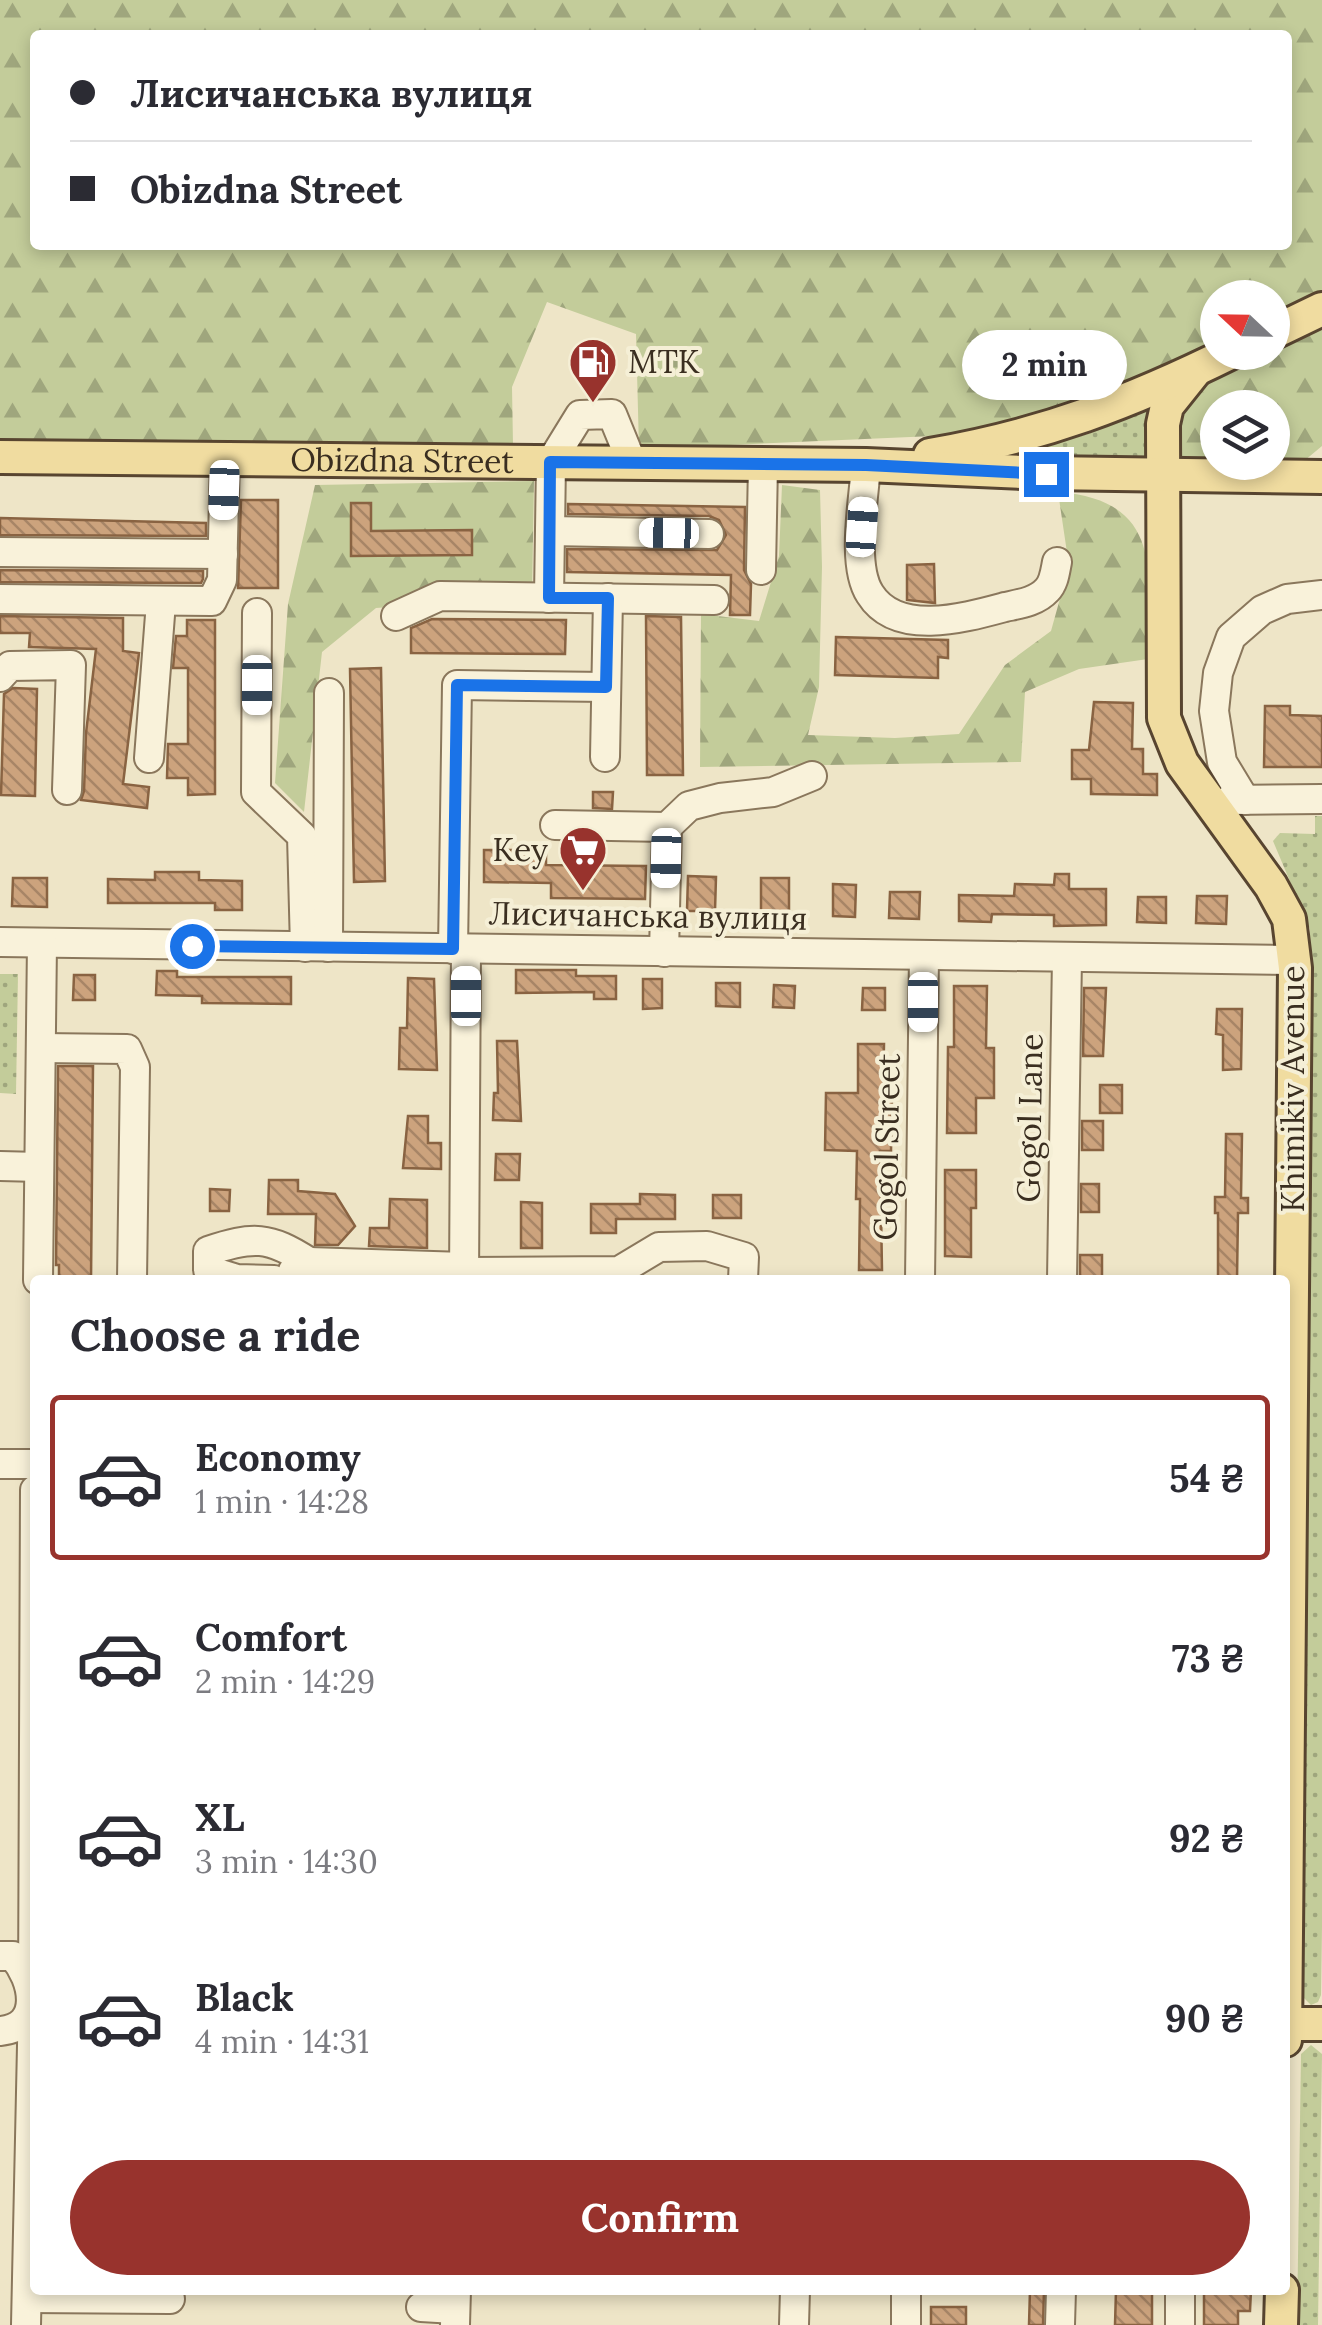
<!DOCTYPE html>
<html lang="en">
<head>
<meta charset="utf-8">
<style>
	:root { --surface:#fff; --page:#f2f2f3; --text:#2b2b33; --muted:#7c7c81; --line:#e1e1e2; --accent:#98332d }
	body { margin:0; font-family:Lora,serif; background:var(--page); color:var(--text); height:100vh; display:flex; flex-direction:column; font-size:38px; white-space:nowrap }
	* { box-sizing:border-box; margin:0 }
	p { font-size:32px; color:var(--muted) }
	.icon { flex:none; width:55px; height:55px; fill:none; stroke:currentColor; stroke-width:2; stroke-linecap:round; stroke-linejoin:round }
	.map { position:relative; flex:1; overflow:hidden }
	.side { position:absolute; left:30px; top:1275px; width:1260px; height:1020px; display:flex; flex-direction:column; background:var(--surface); border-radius:10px; box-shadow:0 5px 15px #0003 }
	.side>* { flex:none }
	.hud { position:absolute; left:30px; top:30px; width:1262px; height:220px; border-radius:10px; box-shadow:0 5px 15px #0003; display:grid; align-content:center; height:220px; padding:0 40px; background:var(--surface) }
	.needle { width:65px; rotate:292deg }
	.fabs { position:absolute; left:1200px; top:280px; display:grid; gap:20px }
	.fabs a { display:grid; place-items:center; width:90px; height:90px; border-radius:50%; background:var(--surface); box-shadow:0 5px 15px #0003; font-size:50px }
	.end { position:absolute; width:45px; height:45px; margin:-22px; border:12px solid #1a73e8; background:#fff; box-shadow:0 0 0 5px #fff }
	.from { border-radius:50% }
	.bubble { position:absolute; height:70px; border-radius:35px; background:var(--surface); box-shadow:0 5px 15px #0003; font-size:32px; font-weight:800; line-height:70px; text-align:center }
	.car { position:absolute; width:30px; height:60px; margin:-30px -15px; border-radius:12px; box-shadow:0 0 8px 2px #0007; background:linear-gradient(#fff 24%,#345 0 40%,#fff 0 76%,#345 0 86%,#fff 0) }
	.hud b { display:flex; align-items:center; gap:35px; height:95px; font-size:38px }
	.hud b+b { border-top:2px solid var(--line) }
	.hud i { width:25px; height:25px; background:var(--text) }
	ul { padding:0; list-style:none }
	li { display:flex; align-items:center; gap:30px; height:165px; margin:0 20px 15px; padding:0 20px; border:5px solid transparent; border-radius:10px }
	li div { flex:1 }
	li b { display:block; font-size:38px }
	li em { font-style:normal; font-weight:800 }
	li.selected { border-color:var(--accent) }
	li>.icon { width:90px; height:90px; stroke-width:1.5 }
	h2 { padding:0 40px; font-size:45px; line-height:120px }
	.primary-button { display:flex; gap:20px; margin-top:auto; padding:20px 40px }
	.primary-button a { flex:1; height:115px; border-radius:60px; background:var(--accent); color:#fff; font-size:40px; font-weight:800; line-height:115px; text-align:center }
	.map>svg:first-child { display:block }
	.grass { fill:url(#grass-dots) }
	.forest { fill:url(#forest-firs); fill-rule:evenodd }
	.building { fill:url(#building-back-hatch); stroke:#896342; stroke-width:2.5 }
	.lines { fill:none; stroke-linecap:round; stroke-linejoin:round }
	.minor-casing { stroke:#8a775c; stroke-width:32 }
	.major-casing { stroke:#584530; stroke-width:38 }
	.minor { stroke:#f9f2da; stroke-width:28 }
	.major { stroke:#f0dca0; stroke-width:32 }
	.route { stroke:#1a73e8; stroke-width:12 }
	.labels { text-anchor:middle; stroke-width:8; stroke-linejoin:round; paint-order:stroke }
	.poi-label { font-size:32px; fill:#3a2e20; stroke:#f5efd6; text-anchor:start }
	.street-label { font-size:32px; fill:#3a2e20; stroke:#f5efd6 }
</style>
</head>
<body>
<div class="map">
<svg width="1322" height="2325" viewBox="0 0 1322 2325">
	<defs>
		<pattern id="grass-dots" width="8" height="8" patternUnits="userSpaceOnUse" patternTransform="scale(2.5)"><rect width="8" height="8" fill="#c3cc9a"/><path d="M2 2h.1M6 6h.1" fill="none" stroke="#9fa67d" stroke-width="1.8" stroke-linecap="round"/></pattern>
		<pattern id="forest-firs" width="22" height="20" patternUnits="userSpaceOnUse" patternTransform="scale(2.5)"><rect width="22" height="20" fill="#c3cc9a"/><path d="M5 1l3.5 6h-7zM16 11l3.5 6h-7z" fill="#9fa67d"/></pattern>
		<pattern id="building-back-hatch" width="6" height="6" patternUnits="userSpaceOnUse" patternTransform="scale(2.5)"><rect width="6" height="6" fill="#cca37d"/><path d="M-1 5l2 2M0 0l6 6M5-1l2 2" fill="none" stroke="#a78566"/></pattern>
	</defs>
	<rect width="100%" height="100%" fill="#eee5c7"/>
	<g class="grass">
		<path d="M1157,405L1149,463L989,461L1088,434Z"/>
		<path d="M1315,816H1322V1926L1321,1995L1318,2002L1311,2005L1300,1994L1310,929L1273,841L1280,833L1315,834Z"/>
		<path d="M0,974H18L16,1094L0,1093Z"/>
		<path d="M1311,2045L1322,2054L1318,2325H1297L1301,2054Z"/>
	</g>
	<g class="forest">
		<path d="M0,0H1322V295L1273,318L1272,298H1218L1217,344L1054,417L956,435L639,449L636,334L547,302L512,387L513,445L0,444ZM35,35H1288V245H35Z"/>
		<path d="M1322,324V446L1298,466L1172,462C1171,443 1172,427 1182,410C1197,385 1244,353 1272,352L1273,348ZM1218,408H1272V462H1218Z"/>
		<path d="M534,481L532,597L376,608L322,652L304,812L275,783L288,604L315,485Z"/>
		<path d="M782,485L820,490L822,567L819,687L808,735L895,738L959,734L1005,665L1051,631L1069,566L1058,492C1166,500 1149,577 1148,659L1079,669L1025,692L1021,762L700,767L701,614L759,621L779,556Z"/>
	</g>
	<g class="building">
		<path d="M241,500H278V588H238Z"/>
		<path d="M351,503H371V531L472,530V555L351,556Z"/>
		<path d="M568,504L745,507L744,570L751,584L750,615H730L731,575L567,572V549L717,550L726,535L719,520L709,516L568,514Z"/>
		<path d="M0,518L206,523V536L0,535Z"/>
		<path d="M934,564L935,603L907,600V565Z"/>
		<path d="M0,570L203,571V579L201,583L0,582Z"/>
		<path d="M0,616L123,618V651L139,653L123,784L149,787L147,808L81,800L84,791L86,733L96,649L29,647L30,633H0Z"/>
		<path d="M646,616L681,617L683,775H647Z"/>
		<path d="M432,619L566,620L565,654L411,653V628Z"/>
		<path d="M187,620H215V794L188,795V778H167L168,744H188V668H173L176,636H187Z"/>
		<path d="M836,637L948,640V658L938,657V678L835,675Z"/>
		<path d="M381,668L385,881L354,882L350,669Z"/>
		<path d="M13,688L37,689L35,796L1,795L4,694Z"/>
		<path d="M1094,702L1133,703L1132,749H1143V774H1157V795L1091,794V779H1072V750H1089Z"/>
		<path d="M1265,706H1290V715L1322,716V767H1264Z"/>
		<path d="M593,792H613L612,809L593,808Z"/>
		<path d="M484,850H546V865L646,866L645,899L551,898V883L484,882Z"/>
		<path d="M155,872H199V880L242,881V910H215V903H108V879L155,880Z"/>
		<path d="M1055,874H1069V889H1106V925L1054,926V915L992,914L991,922L959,921V895L1014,896L1015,884L1054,885Z"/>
		<path d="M688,876L716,877L715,911H687Z"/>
		<path d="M13,878H47V907L12,906Z"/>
		<rect x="761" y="878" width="28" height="34"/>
		<path d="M833,884L856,885L855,917L833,916Z"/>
		<path d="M890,892H920L919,919L889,918Z"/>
		<path d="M1197,896H1227L1226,924L1196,923Z"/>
		<path d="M1138,897H1166V923L1137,922Z"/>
		<path d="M516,970H576V976H616V999H594V992L516,993Z"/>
		<path d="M157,971H177V977H291V1004L202,1003V996L156,995Z"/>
		<path d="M74,975H95V1000H73Z"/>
		<path d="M408,978L434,979L437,1070L399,1069L400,1028H407Z"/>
		<path d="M643,979H662V1008L643,1009Z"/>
		<path d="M716,983H740V1007L716,1006Z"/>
		<path d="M774,985L795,986L794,1008L773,1007Z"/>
		<path d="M954,986H987L986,1048H994V1098H976V1133H947L948,1047H954Z"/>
		<path d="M863,988H885V1010H862Z"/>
		<path d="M1084,988H1106L1103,1056H1083Z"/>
		<path d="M1217,1009H1242L1241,1069L1223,1070V1035L1216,1034Z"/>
		<path d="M497,1041H517L521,1121L493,1120L494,1093H498Z"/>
		<path d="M858,1044H884L883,1093L892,1094L891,1151H880L882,1270H859L860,1199H856L857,1151L825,1150L826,1093H858Z"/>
		<path d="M58,1066H93L91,1280H59V1265H56Z"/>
		<rect x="1100" y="1085" width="22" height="28"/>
		<path d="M408,1116H428V1143H441V1169L403,1168Z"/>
		<rect x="1082" y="1121" width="21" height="29"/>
		<path d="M1226,1134H1242L1241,1198H1248V1213H1238L1237,1280H1218V1213H1215V1197H1225Z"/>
		<path d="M496,1154H520L519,1180H495Z"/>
		<path d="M945,1170H976V1208H971V1257L945,1256Z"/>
		<path d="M269,1180H298V1191L335,1194L355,1226L338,1245H315L316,1214H268Z"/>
		<rect x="1081" y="1184" width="18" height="28"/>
		<path d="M210,1189L230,1190L229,1211H210Z"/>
		<path d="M640,1194L675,1195V1219H616V1233H591V1204H640Z"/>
		<rect x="713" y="1195" width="28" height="23"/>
		<path d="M390,1199L427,1200V1248L369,1246L370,1228H389Z"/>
		<path d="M521,1202L542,1203V1248H521Z"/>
		<rect x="1080" y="1255" width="22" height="24"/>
		<path d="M1030,2290H1044L1043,2325H1029Z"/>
		<path d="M1116,2290H1152V2325H1115Z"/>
		<path d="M1204,2290H1251L1250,2311H1238V2325H1204Z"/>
		<rect x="931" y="2307" width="35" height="18"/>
	</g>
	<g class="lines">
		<g class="minor-casing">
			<g id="minor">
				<path d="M866,465C864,499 851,565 870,594C897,637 964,618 1005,607C1019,604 1036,602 1047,590C1054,583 1055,572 1057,562"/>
				<path d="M550,531L709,534"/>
				<path d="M0,552L223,554"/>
				<path d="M761,570L763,464"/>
				<path d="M549,598L551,462L580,415L612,414L632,463"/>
				<path d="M0,599L212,601L222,580L225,458"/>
				<path d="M257,613L256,792L302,836L305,947"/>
				<path d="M396,616L440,596L714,600"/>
				<path d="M0,677L10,666L71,665L67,790"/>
				<path d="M605,757L608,598"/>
				<path d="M149,758L161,602"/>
				<path d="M1229,800L1322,799"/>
				<path d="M1245,800L1222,762L1214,711L1218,673L1231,637L1262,610L1287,599L1322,595"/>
				<path d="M555,825L667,827L664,952"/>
				<path d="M667,827L689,806L720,798L773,792L812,776"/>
				<path d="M0,942L1295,960"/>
				<path d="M328,947L329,693"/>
				<path d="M453,949L457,685L606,687"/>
				<path d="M41,1048L127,1049L135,1067L132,1280"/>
				<path d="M0,1166L39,1167"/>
				<path d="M293,1271L309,1262L464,1267"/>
				<path d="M464,1272L619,1271L659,1247L707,1246L744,1257L743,1280"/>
				<path d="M38,1280L42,943"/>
				<path d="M274,1280L237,1279L208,1270V1251C253,1236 269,1236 309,1262"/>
				<path d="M464,1280L466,949"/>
				<path d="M920,1280L924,955"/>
				<path d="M1062,1280L1067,957"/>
				<path d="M0,1464H35"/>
				<path d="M0,1956H13C34,1980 44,2027 0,2031"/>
				<path d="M27,2298L170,2299"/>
				<path d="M421,2307L455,2309"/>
				<path d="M26,2325L33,1999L35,1490"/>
				<path d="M455,2325L456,2290"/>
				<path d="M794,2325L795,2290"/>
				<path d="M906,2325V2290"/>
				<path d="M1060,2325L1061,2290"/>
				<path d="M1180,2325V2290"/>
			</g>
		</g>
		<g class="major-casing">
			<g id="major">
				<path d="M1272,333L1322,309"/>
				<path d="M1195,371L1167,406L1163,424L1164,718L1182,763L1271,886L1289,919L1295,968L1285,2040"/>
				<path d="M930,455C1042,436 1131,402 1232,352"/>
				<path id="s1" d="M0,457L866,465L1046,473L1322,477"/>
				<path d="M1285,2024H1322"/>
				<path d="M1281,2325L1282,2290"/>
			</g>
		</g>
		<use href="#minor" class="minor"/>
		<use href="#major" class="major"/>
	</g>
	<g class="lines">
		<path class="route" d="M192,946L453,949L457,685L606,687L608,598H549L550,462L866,465L1046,474"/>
	</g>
	<defs>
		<g id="fuel-pin" transform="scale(2.5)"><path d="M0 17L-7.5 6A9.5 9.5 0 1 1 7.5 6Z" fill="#98332d" stroke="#f5efd6"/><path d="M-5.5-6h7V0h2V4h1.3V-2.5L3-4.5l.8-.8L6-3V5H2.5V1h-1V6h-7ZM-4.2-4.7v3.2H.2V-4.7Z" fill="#fff"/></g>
		<g id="supermarket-pin" transform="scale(2.5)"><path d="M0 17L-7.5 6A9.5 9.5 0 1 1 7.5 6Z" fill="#98332d" stroke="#f5efd6"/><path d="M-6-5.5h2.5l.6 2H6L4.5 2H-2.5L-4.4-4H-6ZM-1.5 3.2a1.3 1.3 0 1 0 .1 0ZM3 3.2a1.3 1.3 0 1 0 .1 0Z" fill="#fff"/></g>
	</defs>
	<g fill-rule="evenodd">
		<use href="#fuel-pin" x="593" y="362"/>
		<use href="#supermarket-pin" x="583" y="850"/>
	</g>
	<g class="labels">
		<g class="poi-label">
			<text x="628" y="373">MTK</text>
			<text x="548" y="861" text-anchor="end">Key</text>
		</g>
		<g class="street-label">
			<text dy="11" stroke="none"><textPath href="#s1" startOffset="402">Obizdna Street</textPath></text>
			<text transform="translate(648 916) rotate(1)" y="11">Лисичанська вулиця</text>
			<text transform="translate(1293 1089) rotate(-90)" y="11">Khimikiv Avenue</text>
			<text transform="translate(1030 1118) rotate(-89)" y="11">Gogol Lane</text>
			<text transform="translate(887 1147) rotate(-89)" y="11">Gogol Street</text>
		</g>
	</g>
</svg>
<div class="fabs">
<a><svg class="needle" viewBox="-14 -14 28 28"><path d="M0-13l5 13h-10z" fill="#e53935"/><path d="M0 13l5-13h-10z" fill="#7c7c81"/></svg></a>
<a><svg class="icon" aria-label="layers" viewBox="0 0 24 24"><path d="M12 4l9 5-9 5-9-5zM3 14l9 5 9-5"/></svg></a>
</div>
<i class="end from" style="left:192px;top:946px"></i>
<i class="end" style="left:1046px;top:474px"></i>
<div class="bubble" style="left:962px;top:330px;width:165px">2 min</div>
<i class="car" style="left:224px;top:490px;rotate:182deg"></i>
<i class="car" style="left:862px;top:527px;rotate:4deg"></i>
<i class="car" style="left:669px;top:533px;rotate:271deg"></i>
<i class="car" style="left:257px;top:685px;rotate:180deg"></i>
<i class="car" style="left:666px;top:858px;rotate:181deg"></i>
<i class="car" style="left:466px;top:996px;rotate:0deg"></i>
<i class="car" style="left:923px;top:1002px;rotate:180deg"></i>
<div class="hud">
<b><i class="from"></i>Лисичанська вулиця</b>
<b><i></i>Obizdna Street</b>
</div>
<section class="side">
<h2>Choose a ride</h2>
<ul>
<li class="selected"><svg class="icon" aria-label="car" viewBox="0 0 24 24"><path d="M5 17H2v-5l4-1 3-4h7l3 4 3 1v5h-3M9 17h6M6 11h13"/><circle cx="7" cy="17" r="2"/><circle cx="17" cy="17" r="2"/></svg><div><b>Economy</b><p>1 min · 14:28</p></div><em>54 ₴</em></li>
<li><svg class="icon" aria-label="car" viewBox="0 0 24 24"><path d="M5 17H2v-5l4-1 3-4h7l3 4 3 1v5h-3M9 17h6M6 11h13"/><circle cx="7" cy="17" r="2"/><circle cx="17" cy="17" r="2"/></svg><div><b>Comfort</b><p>2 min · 14:29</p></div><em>73 ₴</em></li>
<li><svg class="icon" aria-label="car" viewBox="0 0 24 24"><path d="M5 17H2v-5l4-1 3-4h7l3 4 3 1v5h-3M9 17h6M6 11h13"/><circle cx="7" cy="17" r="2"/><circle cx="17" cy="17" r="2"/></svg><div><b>XL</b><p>3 min · 14:30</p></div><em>92 ₴</em></li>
<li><svg class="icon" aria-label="car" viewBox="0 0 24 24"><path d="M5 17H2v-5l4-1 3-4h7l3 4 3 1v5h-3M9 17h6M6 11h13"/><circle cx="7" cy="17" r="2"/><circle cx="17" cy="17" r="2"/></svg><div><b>Black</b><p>4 min · 14:31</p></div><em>90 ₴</em></li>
</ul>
<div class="primary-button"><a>Confirm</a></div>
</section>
</div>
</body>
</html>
